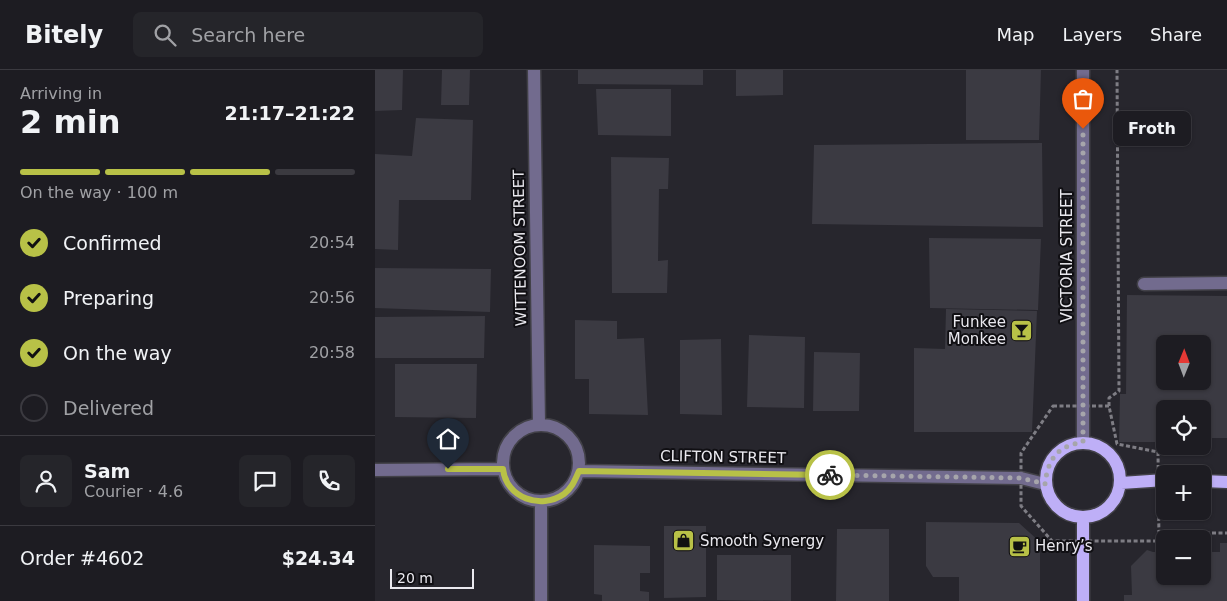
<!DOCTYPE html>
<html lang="en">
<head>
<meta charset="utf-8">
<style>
	:root { --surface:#1d1c22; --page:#25252a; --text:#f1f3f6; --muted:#a0a1a5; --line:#3b3a40; --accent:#b8c147 }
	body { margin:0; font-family:"DejaVu Sans",sans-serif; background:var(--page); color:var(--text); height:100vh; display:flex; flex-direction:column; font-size:19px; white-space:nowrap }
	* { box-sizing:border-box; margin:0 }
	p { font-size:16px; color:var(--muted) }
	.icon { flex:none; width:28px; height:28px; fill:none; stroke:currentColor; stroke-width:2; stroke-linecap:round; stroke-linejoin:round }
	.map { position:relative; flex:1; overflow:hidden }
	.side { display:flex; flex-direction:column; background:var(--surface); width:375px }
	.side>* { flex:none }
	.needle { width:32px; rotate:1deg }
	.buttons { position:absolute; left:781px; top:265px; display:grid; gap:10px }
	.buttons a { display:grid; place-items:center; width:55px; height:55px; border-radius:8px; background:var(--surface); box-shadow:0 1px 4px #0004,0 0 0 1px var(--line); font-size:25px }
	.scale { position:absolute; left:15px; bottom:12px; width:84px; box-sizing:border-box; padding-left:5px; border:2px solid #eae9ef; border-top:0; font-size:14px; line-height:18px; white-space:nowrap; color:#eae9ef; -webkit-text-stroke:4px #100f13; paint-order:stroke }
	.pin { position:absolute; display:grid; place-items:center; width:42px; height:42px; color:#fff; margin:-51px -21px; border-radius:50% 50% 50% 0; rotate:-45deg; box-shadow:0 0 5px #0007 }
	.pin .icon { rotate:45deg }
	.courier { position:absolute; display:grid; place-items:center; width:50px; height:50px; margin:-25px; border:4px solid #b8c147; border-radius:50%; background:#fff; color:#222; box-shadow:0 1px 6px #0007 }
	.bubble { position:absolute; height:35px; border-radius:8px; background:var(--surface); box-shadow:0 1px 4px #0004,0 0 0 1px var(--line); font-size:16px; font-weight:700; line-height:35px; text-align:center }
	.head em { font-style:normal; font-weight:700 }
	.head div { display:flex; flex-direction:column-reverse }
	.head { display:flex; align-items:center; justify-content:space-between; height:85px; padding:0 20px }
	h1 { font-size:32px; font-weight:700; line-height:38px }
	.bar { display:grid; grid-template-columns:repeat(4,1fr); gap:8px 5px; align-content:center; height:60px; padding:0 20px }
	.bar i { height:6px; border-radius:4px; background:var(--line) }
	.bar .on { background:var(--accent) }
	.bar p { grid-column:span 4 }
	.line { display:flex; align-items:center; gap:12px; padding:0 20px; border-top:1px solid var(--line) }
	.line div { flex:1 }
	.round { display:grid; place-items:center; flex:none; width:52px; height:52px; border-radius:8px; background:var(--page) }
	ol { padding:0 20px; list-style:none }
	li { display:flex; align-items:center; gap:15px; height:55px }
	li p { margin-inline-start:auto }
	li .icon { padding:5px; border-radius:50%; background:var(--accent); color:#111; stroke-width:4 }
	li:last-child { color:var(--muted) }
	li i { width:28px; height:28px; border:2px solid var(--line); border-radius:50% }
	header { display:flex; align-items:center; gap:30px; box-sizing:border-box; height:70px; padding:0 25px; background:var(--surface); border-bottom:1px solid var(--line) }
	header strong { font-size:24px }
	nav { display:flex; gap:28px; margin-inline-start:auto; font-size:18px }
	.search { width:350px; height:45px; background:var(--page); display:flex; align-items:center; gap:12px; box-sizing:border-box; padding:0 18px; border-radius:8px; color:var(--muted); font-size:19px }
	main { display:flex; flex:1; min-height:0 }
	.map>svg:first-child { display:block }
	.building { fill:#3b3a42; fill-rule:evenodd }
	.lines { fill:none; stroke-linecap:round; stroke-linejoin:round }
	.minor-casing { stroke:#424148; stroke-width:15 }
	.major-casing { stroke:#424148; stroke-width:15 }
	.path { stroke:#7e7d84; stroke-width:3; stroke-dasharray:4 2.5; stroke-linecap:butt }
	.minor { stroke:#726b8e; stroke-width:12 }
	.major { stroke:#beaff7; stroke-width:12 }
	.done { stroke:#a6a5ab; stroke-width:5; stroke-dasharray:0 9 }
	.route { stroke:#b8c147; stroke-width:6 }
	.labels { text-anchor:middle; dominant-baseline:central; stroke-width:4; stroke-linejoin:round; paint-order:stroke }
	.street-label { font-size:15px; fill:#eae9ef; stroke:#100f13 }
	.poi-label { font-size:15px; fill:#eae9ef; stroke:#100f13; text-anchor:start }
</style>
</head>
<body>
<header>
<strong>Bitely</strong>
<div class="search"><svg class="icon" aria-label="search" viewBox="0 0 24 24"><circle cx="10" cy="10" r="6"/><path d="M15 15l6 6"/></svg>Search here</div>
<nav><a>Map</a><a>Layers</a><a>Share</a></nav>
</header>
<main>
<section class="side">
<div class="head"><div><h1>2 min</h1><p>Arriving in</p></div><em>21:17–21:22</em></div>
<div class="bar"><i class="on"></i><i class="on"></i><i class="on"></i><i></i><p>On the way · 100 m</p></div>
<ol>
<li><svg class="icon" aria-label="check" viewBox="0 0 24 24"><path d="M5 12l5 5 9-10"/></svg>Confirmed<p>20:54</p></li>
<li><svg class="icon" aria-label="check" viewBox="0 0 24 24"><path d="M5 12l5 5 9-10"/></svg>Preparing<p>20:56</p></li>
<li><svg class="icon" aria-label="check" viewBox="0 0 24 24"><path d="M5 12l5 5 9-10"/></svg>On the way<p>20:58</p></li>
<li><i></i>Delivered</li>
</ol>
<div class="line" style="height:90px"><a class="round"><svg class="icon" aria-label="person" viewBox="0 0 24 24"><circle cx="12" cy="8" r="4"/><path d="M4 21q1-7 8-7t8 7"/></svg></a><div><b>Sam</b><p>Courier · 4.6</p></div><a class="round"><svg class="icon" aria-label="chat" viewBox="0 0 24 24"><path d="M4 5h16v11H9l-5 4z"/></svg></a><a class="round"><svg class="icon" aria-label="phone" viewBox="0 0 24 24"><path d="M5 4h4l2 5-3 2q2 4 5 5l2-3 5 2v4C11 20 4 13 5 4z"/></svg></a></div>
<div class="line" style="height:65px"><div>Order #4602</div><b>$24.34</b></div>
</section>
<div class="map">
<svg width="852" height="531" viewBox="0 0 852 531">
	<rect width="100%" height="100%" fill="#27262d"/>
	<path class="building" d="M0,0h28l-1,40 -27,1z
		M67,0h28l-1,35h-28z
		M203,0h125v15l-125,-1z
		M361,0h47v25l-47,1z
		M591,0h75l-2,70h-73z
		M221,19h75v47l-73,-1z
		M41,48l57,2 -2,80h-72l-1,50 -23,-1v-95l37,2z
		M667,73l1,84 -231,-3 2,-79z
		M236,87l58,1 -1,31h-9l-1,72 10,-1 -1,33h-55z
		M554,168l112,1 -3,71 -108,-2z
		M0,198l116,1 -1,43 -115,-4z
		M752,225l100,1v142h-24v-29h-38v33h-46l1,-48h6zM790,274h38v37h-38z
		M571,239l91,2 -5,121h-118v-84l31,1z
		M110,246l-1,42h-109v-41z
		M200,250l42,1v18l27,-1 4,77 -59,-1v-35h-14z
		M374,265l56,2 -1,71 -57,-1z
		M346,269l1,76 -42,-1v-74z
		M439,282l46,1 -1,58h-46z
		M20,294h82l-1,54 -81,-1z
		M551,452l93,1 21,19v59h-81v-24h-26l-7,-11z
		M289,456h42v71l-42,1z
		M462,459h52v72h-53z
		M828,473l2,1v8h15v-9h7v58h-103v-6h8l-1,-29 16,-16 6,2h12v24h38z
		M219,475l56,1v27h-10v18l9,1v9h-47v-6l-8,-1z
		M342,485h74v46l-74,-1z"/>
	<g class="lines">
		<defs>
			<path id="minor" d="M159,0l5,355
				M769,214l83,-1
				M128 393a38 38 0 1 1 76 0a38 38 0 1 1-76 0Z
				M708,372v-372
				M0,400l128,-1
				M204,401l442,7 24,6
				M166,432v99"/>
			<path id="major" d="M671 410a37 37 0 1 1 74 0a37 37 0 1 1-74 0Z
				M828,411l24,1
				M746,413l44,-3
				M708,531v-84"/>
		</defs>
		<use href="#minor" class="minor-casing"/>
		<use href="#major" class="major-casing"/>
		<path class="path" d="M678,336h56l8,38 41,8 1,89h-107l-31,-35v-53z
			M734,336v-8l10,-7 -2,-321
			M785,463h67"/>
		<use href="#minor" class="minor"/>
		<use href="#major" class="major"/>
	</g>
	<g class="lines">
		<path class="done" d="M455,405l191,3 24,6c3,-26 13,-38 38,-42v-313"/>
		<path class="route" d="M73,399h55c3,29 38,41 61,25 8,-6 11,-14 15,-23l251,4"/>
	</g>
	<defs>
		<symbol id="bar-square" viewBox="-11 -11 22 22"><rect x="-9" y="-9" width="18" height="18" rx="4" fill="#b8c147" stroke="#100f13"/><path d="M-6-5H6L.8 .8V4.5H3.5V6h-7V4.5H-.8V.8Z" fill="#111"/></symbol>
		<symbol id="shop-square" viewBox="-11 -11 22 22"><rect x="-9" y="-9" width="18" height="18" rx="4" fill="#b8c147" stroke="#100f13"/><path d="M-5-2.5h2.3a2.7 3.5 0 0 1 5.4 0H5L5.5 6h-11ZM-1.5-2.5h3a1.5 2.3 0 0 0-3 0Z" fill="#111"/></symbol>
		<symbol id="cafe-square" viewBox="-11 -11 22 22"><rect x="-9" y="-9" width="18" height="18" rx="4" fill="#b8c147" stroke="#100f13"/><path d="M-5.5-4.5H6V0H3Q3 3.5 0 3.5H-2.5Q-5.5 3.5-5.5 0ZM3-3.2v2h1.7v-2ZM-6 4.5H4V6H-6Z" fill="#111"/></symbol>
	</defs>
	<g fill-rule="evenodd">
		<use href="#bar-square" x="634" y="248" width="25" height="25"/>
		<use href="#shop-square" x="296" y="458" width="25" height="25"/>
		<use href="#cafe-square" x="632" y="464" width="25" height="25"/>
	</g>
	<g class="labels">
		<g class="street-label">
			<text transform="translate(145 178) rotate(-91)">WITTENOOM STREET</text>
			<text transform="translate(692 186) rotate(-90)">VICTORIA STREET</text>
			<text transform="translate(348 387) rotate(1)">CLIFTON STREET</text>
		</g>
		<g class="poi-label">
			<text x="631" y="252" text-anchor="end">Funkee<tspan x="631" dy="17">Monkee</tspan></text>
			<text x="325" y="471">Smooth Synergy</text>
			<text x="660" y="476">Henry’s</text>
		</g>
	</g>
</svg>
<div class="buttons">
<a><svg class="needle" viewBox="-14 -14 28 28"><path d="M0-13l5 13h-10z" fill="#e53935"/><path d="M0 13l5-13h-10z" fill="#a0a1a5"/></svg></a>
<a><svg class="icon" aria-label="locate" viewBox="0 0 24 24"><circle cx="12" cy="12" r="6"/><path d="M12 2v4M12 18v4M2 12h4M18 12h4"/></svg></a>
<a>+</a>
<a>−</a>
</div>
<div class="scale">20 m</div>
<div class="pin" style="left:708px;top:59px;background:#ea580c"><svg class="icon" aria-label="bag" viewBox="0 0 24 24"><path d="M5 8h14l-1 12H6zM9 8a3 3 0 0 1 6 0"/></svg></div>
<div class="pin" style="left:73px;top:399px;background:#1f2937"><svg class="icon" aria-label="home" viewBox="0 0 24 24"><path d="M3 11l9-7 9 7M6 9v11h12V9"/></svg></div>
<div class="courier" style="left:455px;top:405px"><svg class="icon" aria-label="bike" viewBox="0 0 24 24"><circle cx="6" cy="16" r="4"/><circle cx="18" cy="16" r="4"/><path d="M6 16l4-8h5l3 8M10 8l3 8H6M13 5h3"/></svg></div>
<div class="bubble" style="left:738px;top:41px;width:78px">Froth</div>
</div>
</main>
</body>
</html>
